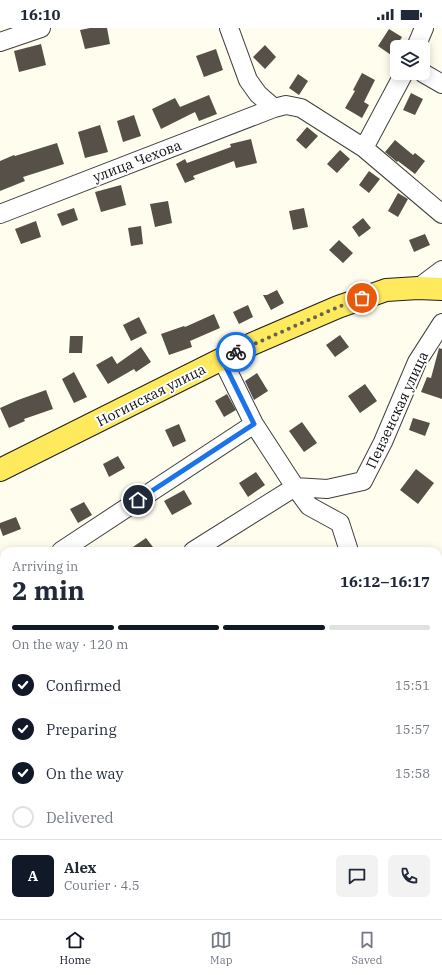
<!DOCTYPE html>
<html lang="en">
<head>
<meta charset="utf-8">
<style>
	:root { --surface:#fff; --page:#f2f2f3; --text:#1f2937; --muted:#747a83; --line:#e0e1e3; --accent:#111827 }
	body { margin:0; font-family:"IBM Plex Serif",serif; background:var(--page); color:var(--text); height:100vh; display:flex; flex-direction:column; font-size:15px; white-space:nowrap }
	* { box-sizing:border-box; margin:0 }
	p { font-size:13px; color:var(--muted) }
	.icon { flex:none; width:22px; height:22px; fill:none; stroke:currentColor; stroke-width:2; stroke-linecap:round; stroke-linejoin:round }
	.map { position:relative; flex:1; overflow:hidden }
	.sheet { position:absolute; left:0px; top:519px; width:442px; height:372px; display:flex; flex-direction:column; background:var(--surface); border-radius:12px 12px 0 0; box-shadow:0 2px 10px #0003 }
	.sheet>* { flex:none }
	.fabs { position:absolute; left:390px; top:12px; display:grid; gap:8px }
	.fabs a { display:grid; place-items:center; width:40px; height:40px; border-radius:6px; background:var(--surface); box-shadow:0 2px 10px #0003; font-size:20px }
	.pin { position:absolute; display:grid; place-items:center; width:34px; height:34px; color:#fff; margin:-17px; border:2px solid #fff; border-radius:50%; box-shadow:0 1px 4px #0007 }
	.courier { position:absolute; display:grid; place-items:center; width:40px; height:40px; margin:-20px; border:3px solid #1a73e8; border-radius:50%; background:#fff; color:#222; box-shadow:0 1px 5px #0007 }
	.overview em { font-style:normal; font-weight:700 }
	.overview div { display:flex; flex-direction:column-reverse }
	.overview { display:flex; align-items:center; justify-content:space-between; height:68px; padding:0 12px }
	h1 { font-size:26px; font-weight:700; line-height:30px }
	.bar { display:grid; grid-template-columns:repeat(4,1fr); gap:6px 4px; align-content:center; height:48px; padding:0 12px }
	.bar i { height:5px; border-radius:3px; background:var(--line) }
	.bar .current { background:var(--accent) }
	.bar p { grid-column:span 4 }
	.line { display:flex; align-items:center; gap:10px; padding:0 12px; border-top:1px solid var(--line) }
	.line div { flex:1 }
	.round { display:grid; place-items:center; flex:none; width:42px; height:42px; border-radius:6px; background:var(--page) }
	ol { padding:0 12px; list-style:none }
	li { display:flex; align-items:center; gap:12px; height:44px }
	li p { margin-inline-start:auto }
	li .icon { padding:4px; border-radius:50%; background:var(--accent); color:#fff; stroke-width:4 }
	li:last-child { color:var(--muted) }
	li i { width:22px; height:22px; border:2px solid var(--line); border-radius:50% }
	.status { display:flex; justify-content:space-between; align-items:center; height:28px; padding:0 20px; background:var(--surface); direction:ltr }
	.status svg { height:11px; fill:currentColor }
	.tabs { display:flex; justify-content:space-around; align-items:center; height:56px; border-top:1px solid var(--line); background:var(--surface); font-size:11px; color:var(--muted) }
	.tabs a { display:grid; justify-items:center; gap:2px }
	.tabs .current { color:var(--accent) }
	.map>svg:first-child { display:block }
	.green { fill:#cbeeb2 }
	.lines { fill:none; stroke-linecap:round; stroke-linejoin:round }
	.river { stroke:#acd6fd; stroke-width:22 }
	.building { fill:#575048 }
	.minor-casing { stroke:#404040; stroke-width:20 }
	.major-casing { stroke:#1e1e1e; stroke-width:24 }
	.minor { stroke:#fff; stroke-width:18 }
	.major { stroke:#ffe95d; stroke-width:22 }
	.done { stroke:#62615b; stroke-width:4; stroke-dasharray:0 7.2 }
	.route { stroke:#1a73e8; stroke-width:5 }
	.labels { text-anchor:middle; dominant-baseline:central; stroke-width:4; stroke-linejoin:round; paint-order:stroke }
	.street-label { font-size:14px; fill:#0d0d0d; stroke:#fff }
</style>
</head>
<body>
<div class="status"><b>16:10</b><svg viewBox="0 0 49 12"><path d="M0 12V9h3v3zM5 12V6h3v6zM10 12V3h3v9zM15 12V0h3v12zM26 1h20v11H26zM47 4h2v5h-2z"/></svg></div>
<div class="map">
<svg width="442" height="891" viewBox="0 0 442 891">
	<rect width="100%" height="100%" fill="#fffded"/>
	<path class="green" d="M116,887h263l-2,4h-260z"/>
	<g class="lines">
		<path class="river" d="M438,599h4
			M0,835l4,-2"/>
	</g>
	<path class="building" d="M90,0h17l3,16 -25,5 -5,-19z
		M389,1l13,8 -11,18 -13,-9z
		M41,16l5,21 -27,7 -5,-21z
		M265,17l11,12 -11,12 -12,-12z
		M216,21l7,21 -19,7 -8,-21z
		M362,45l13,7 -11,22 5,3 -7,13 -17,-10 10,-17 -2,-1z
		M298,46l10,7 -9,14 -10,-7z
		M411,65l12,6 -8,16 -12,-5z
		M209,67l8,19 -18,7 -4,-9 -34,17 -9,-20 23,-11 5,9z
		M134,87l7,21 -18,6 -6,-21z
		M100,97l8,27 -23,6 -7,-26z
		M307,99l11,9 -12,13 -10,-9z
		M251,111l6,24 -21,5 -2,-7 -41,15 2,3 -10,4 -9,-19 9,-5 2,4 44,-16 -1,-3z
		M395,112l18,15 2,-2 10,8 -10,13 -17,-13 -1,1 -12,-10z
		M57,115l7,21 -41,13 2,4 -25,10v-30l14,-6 1,1z
		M340,122l10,9 -13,14 -10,-9z
		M369,143l11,8 -11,14 -10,-8z
		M121,157l5,20 -25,7 -6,-20z
		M398,165l10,6 -10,18 -10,-6z
		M168,173l4,22 -17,4 -5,-23z
		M74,180l4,12 -16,6 -5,-12z
		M304,180l4,19 -15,3 -4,-19z
		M363,190l8,10 -12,9 -7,-10z
		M36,193l5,16 -20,7 -6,-15z
		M141,198l2,18 -12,2 -3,-18z
		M425,206l5,11 -16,7 -5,-12z
		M339,212l14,13 -10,10 -14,-13z
		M277,262l7,13 -13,7 -8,-15h4z
		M248,277l5,12 -14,7 -6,-12z
		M214,286l6,14 -30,13 2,6 -23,8 -8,-21 23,-8 1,1z
		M139,289l8,16 -16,8 -8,-16z
		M340,307l9,12 -14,10 -9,-12z
		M70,308h13l-1,17h-13z
		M141,319l10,15 -15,10 -2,-3 -26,15 -12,-19 16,-9 5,8z
		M439,320l3,1v50l-21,-7 6,-15 4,1z
		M74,344l13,25 -13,6 -12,-24z
		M257,345l11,18 -14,9 -9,-19z
		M365,356l12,17 -17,12 -12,-17z
		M46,362l7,19 -29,10 1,2 -16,7 -9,-20 18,-8z
		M227,366l9,16 -12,7 -9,-16z
		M413,390l17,5 -5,13 -16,-6z
		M302,394l15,21 -13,9 -15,-21z
		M179,396l7,17 -13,6 -8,-17z
		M118,428l7,12 -16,9 -6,-13z
		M416,441l18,14 -16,21 -18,-14z
		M256,444l9,13 -17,12 -9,-14z
		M184,462l8,14 -20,11 -8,-14z
		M84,474l8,13 -14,8 -8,-14z
		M16,489l5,12 -18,7 -3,-8v-5z
		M146,510l10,13h-29z"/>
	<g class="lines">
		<defs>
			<path id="minor" d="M229,0l19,52 10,14 16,14 12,-3 15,3 63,40 78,66
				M0,14l41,-14
				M416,19l8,-19
				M423,45l19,11
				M364,120l40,-75
				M0,186l274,-106
				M418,260l24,-18
				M222,331l32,65 41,63 14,19 31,17 9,28
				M61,523l193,-127
				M193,523l102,-64 32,2 36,-8 20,-39 34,-80 25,-39
				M0,559l4,-2
				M438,631h4
				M0,643l4,-2
				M0,724l4,-2
				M438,802l4,-1
				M384,887v4
				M0,889l4,-4"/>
			<path id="major" d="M0,442l252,-126 86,-37 48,-17 32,-2 24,1"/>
		</defs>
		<use href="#minor" class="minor-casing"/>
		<use href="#major" class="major-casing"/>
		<use href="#minor" class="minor"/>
		<use href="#major" class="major"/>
	</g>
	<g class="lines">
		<path class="done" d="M236,324l102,-45 24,-9"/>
		<path class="route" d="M138,472l116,-76 -32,-65 14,-7"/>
	</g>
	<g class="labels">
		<g class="street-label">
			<text transform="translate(137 133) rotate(-21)">улица Чехова</text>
			<text transform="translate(151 367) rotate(-27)">Ногинская улица</text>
			<text transform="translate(397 382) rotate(-65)">Пензенская улица</text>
		</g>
	</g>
</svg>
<div class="fabs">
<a><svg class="icon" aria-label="layers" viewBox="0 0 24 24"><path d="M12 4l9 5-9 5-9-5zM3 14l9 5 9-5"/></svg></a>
</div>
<div class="pin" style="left:362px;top:270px;background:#ea580c"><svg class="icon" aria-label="bag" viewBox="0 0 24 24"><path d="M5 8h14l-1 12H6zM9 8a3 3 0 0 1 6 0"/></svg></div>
<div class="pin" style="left:138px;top:472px;background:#1f2937"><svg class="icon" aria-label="home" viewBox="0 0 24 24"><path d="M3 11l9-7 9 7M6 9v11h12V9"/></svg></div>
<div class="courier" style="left:236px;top:324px"><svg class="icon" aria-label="bike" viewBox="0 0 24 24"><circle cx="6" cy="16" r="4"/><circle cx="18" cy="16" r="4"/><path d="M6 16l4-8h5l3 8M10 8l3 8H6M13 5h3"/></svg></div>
<section class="sheet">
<div class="overview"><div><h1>2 min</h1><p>Arriving in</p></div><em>16:12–16:17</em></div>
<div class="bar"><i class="current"></i><i class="current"></i><i class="current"></i><i></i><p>On the way · 120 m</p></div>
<ol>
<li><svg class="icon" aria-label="check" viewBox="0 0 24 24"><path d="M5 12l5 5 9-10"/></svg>Confirmed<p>15:51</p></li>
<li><svg class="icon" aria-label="check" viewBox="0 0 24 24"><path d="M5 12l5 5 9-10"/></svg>Preparing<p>15:57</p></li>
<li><svg class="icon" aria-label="check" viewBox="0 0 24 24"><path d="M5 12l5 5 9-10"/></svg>On the way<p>15:58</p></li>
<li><i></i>Delivered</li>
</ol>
<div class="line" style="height:72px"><b class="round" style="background:var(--accent);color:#fff">A</b><div><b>Alex</b><p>Courier · 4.5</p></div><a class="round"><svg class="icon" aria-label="chat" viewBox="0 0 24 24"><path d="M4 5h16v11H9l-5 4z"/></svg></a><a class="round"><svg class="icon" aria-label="phone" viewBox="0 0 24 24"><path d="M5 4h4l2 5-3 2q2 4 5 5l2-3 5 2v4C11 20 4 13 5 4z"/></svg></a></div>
</section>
</div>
<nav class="tabs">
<a class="current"><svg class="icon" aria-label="home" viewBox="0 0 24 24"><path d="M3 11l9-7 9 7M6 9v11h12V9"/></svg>Home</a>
<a><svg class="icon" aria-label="map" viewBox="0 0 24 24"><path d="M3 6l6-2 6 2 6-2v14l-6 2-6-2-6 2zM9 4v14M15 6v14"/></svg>Map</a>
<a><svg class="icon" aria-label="saved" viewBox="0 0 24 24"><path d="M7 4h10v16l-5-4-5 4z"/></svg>Saved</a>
</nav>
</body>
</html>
